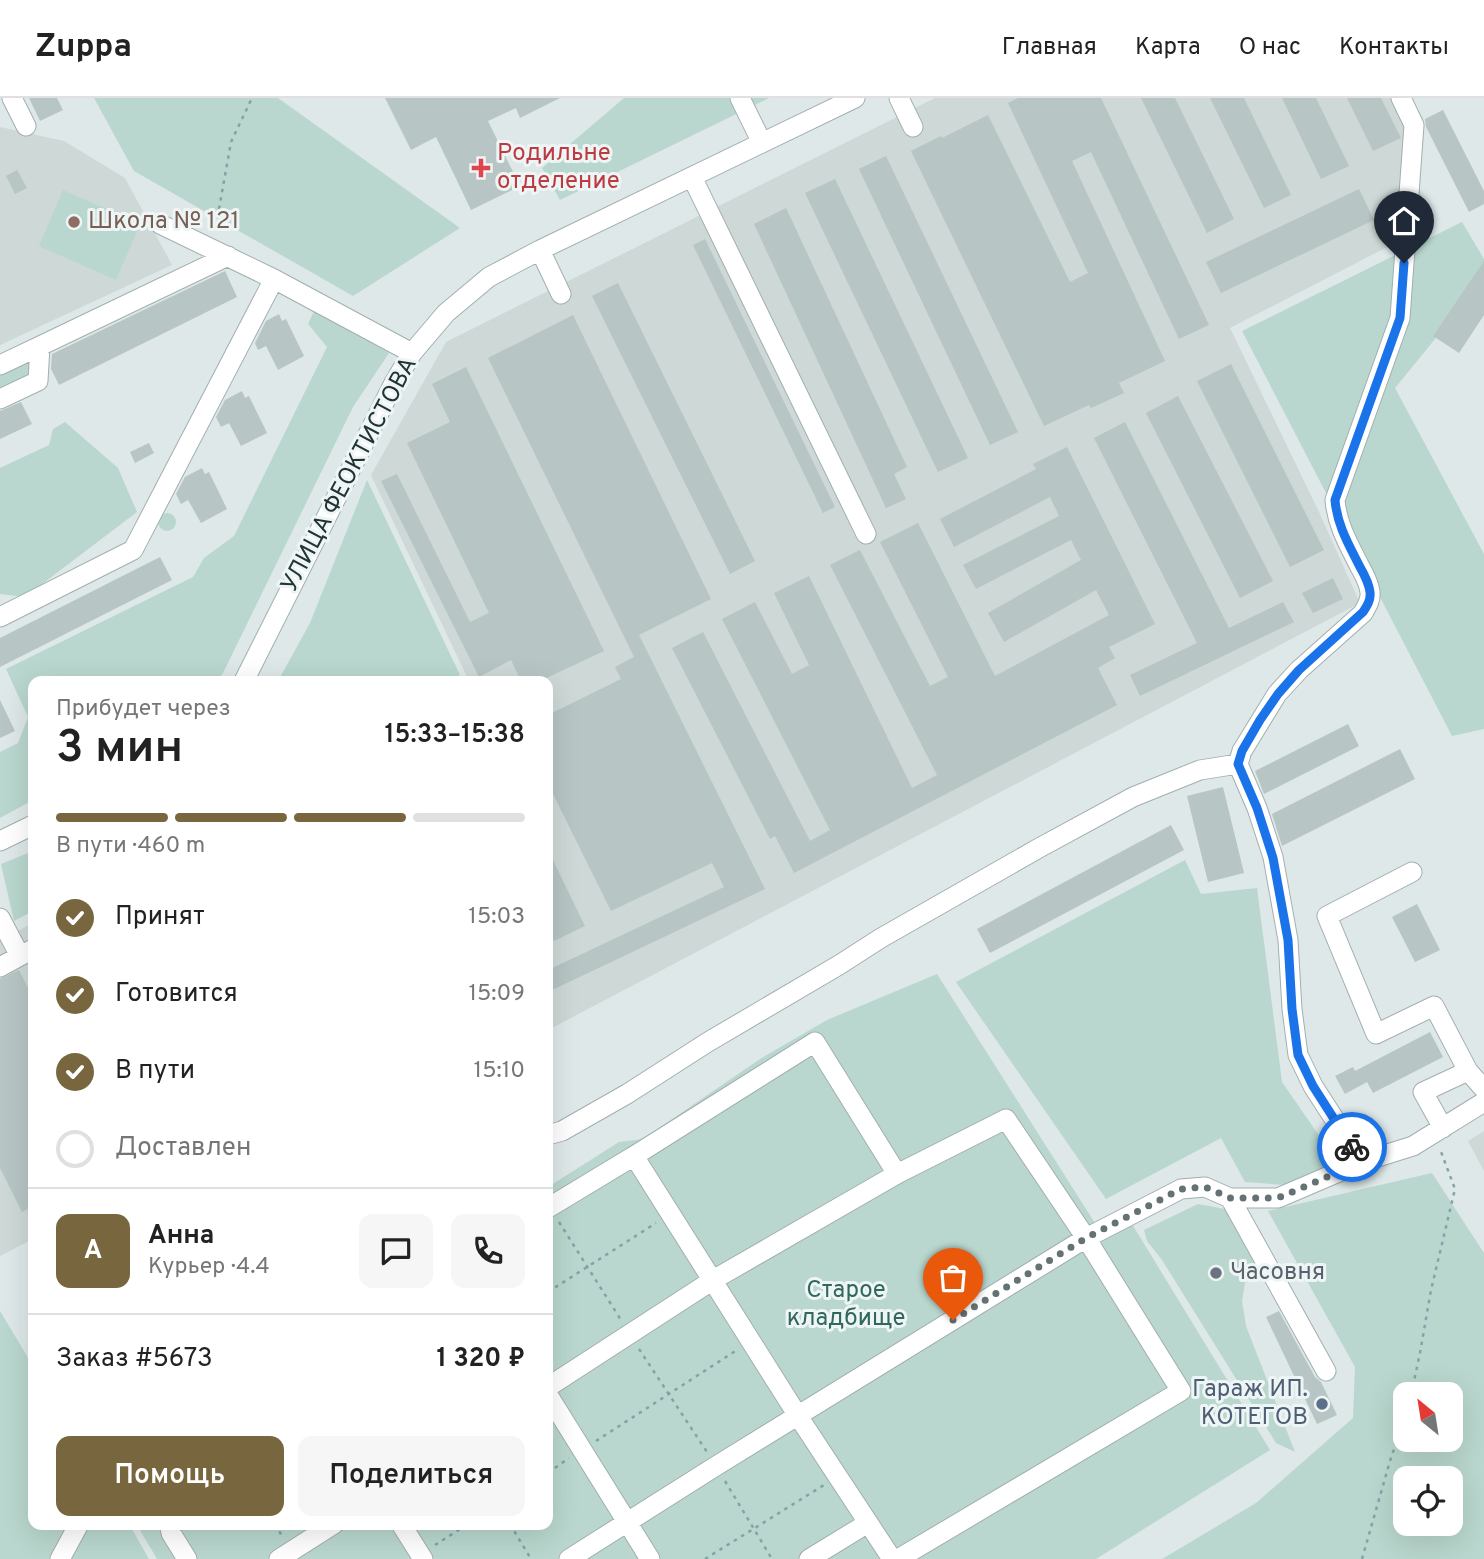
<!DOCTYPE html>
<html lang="ru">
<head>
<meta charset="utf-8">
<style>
	:root { --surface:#fff; --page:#f6f6f6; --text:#222; --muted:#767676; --line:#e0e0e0; --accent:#78663f }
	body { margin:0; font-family:Overpass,sans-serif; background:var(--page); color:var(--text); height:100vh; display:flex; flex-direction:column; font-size:26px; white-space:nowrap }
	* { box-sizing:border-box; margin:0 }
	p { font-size:23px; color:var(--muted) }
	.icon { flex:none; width:38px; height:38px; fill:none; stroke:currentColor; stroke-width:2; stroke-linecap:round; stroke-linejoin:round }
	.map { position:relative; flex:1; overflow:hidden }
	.sheet { position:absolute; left:28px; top:578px; width:525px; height:854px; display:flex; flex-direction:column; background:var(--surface); border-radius:14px; box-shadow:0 7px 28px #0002 }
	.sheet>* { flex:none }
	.needle { width:46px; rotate:330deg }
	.tools { position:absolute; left:1393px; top:1284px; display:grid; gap:14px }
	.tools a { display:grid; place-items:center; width:70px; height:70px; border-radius:14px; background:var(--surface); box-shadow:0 7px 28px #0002; font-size:35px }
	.pin { position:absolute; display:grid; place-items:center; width:60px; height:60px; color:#fff; margin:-72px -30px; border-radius:50% 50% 50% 0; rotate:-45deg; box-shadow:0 0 7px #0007 }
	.pin .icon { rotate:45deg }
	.courier { position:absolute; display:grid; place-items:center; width:70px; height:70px; margin:-35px; border:5px solid #1a73e8; border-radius:50%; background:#fff; color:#222; box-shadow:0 2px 9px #0007 }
	.headline em { font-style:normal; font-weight:600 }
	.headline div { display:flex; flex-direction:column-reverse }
	.headline { display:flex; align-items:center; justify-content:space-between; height:119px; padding:0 28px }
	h1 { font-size:46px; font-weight:600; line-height:52px }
	.bar { display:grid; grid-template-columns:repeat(4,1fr); gap:10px 7px; align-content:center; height:84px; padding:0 28px }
	.bar i { height:9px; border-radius:5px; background:var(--line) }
	.bar .on { background:var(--accent) }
	.bar p { grid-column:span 4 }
	.line { display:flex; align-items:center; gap:18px; padding:0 28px; border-top:2px solid var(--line) }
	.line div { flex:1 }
	.round { display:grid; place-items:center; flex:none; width:74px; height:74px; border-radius:14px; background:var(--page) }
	ol { padding:0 28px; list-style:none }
	li { display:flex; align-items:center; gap:21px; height:77px }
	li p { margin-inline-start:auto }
	li .icon { padding:7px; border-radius:50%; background:var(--accent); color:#fff; stroke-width:4 }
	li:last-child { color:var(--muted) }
	li i { width:38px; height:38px; border:4px solid var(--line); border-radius:50% }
	.action { display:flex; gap:14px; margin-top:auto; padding:14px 28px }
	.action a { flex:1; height:80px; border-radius:14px; background:var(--accent); color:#fff; font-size:28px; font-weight:600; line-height:80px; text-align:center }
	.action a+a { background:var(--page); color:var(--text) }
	header { display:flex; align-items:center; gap:42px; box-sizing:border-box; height:98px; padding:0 35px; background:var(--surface); border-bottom:2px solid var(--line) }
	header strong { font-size:33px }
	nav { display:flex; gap:38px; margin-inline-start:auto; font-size:24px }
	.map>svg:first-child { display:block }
	.built { fill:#cdd8d7 }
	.green { fill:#b9d7ce; fill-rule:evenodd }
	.building { fill:#b7c5c5 }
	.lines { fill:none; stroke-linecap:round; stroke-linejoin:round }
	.minor-casing { stroke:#a2aeaf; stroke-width:21 }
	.path { stroke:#82a4a8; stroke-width:2.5; stroke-dasharray:3.5 5; stroke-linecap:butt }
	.minor { stroke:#fff; stroke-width:19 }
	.done { stroke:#647274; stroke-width:7; stroke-dasharray:0 12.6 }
	.route { stroke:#1a73e8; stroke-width:9 }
	.health-dot { fill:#e0444e; stroke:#eef5f5; stroke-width:2.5 }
	.education-dot { fill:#8d6e63; stroke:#eef5f5; stroke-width:2.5 }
	.worship-dot { fill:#6b7280; stroke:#eef5f5; stroke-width:2.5 }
	.service-dot { fill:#5c6f8a; stroke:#eef5f5; stroke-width:2.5 }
	.labels { text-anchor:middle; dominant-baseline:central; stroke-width:6; stroke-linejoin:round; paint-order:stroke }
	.health-label { font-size:24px; fill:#be3a42; stroke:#eef5f5; text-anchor:start }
	.education-label { font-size:24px; fill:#785e54; stroke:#eef5f5; text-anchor:start }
	.street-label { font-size:24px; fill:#223336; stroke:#eef5f5 }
	.worship-label { font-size:24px; fill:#5b616d; stroke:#eef5f5; text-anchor:start }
	.park-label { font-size:24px; fill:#31685d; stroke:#eef5f5 }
	.service-label { font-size:24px; fill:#4e5e75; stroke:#eef5f5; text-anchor:end }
</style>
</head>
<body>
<header>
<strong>Zuppa</strong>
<nav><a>Главная</a><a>Карта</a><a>О нас</a><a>Контакты</a></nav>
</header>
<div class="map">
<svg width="1484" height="1461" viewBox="0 0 1484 1461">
	<rect width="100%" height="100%" fill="#dee8e8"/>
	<path class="built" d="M935,0h463l21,43 -22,101 -167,86 89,184 41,91 -812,427v-349h-79l-98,-206 75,-133z
		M0,29l64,14 61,37 47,87 -172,80z
		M33,825v316l-33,17v-316z
		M1484,1033v40l-16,-30z"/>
	<path class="green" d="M94,0h184l182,130 -107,68 -219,-125z
		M624,0h145l-209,102 -18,-32z
		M63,92l77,34 -24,56 -77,-34z
		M1462,124l22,37v20l-89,109 89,166v175l-32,7 -210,-405z
		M315,211l74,44 -36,54 -130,266 -6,8h-184v119l-33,18v-66l18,-9 10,-26 -22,-48 187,-92 11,-19 30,-22 93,-189 -19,-23z
		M31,259v19l-31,15v-19z
		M65,324l53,46 19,44 -112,85 -25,-3v-126l49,-23 4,-16z
		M367,382l93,195 -10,6h-172l32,-58z
		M158 424a9 9 0 1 1 18 0a9 9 0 1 1-18 0Z
		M33,753v60l-19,10 -13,-57z
		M1185,762l16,34 56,-6 25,194 63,91 -61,12 -39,-3 -24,-44 -115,61 -150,-217z
		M937,876l168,265 27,-15 138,226 -174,109h-939l-19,-32 2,-3h408v-337l71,-45 24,-3 117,-80 67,-39z
		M1432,1075l52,80v306h-322l94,-56 97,-85 2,-51 -87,-156zM1405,1297h46v45h-46zM1405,1381h46v45h-46z
		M1198,1106l27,5 31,53 -9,9 -5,30 4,25 49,126 -19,-9 -114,-183 -15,-19 -3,-11z
		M0,1213l33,55v158h96l20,35h-149z"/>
	<path class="building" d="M29,0h28l6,12 -23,11z
		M385,0h175l-40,20 -4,-10 -28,13 32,65 -49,24 -35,-73 -25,13z
		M1018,0h83l108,227 -30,14 -88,-187 -19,9 93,200 -46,22 5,10 -33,15 -2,-3 -45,21 -133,-275 30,-15 1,2 46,-23 82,167 18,-9 -80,-170z
		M1141,0h34l59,121 -27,14z
		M1210,0h34l47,97 -27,13z
		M1282,0h34l33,68 -28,13z
		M1347,0h34l20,40 -28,13z
		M1443,12l41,81v13l-15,8 -43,-85 -1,-8z
		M886,58l132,276 -28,13 -131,-276z
		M17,72l10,18 -12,6 -9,-18z
		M835,81l133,279 -30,14 -133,-279z
		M1359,91l15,31 -153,73 -15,-31z
		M786,110l121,259 -13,7 12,25 -20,9 -132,-284z
		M705,141l130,268 -12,6 -130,-268z
		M1484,163v54l-25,38 -26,-17z
		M225,173l12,26 -178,88 -8,-16 1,-15z
		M618,185l137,278 -25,13 -138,-278z
		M279,216l3,7 4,-2 18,37 -26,14 -12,-24 -8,4 -3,-7 11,-22z
		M573,217l138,284 -72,36 126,254 -217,103v-22l176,-83 -12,-24 -101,48 -63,-127v-69l73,-36 -6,-12 19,-10 -146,-299z
		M1231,266l93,186 -34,17 -93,-186z
		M466,269l138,284 -64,30h-19l-10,-21 -32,17 -98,-196 16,-7 73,148 19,-9 -82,-170 43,-21 -18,-38z
		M242,293l3,7 4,-2 18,37 -26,13 -12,-23 -8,4 -5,-10 9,-17z
		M1178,298l95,185 -33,17 -94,-185z
		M21,304l11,22 -32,15v-28z
		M1125,324l104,206 54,-26 11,20 -154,74 -10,-21 67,-32 -103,-205z
		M149,345l5,10 -19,10 -5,-11z
		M1067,349l88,177 -46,23 6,11 -17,10 19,37 -323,168 -19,-37 -5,3 -98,-191 31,-16 107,209 20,-11 -108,-211 33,-17 37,72 17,-9 -35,-72 35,-17 103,212 25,-13 -107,-210 30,-15 70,136 18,-9 -68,-135 38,-19 77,153 114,-61 -13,-25 -92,52 -16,-29 93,-53 -10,-20 -95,49 -13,-24 96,-49 -9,-19 -96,50 -14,-28 96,-50 -3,-5z
		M202,370l3,6 4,-2 18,37 -26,14 -13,-23 -7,4 -5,-10 9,-17z
		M160,459l12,23 -172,87v-29z
		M1333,480l10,21 -30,14 -11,-20z
		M0,602l15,31 -15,7z
		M1348,626l11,22 -95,48 -9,-23z
		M1400,651l15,30 -133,67 -10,-32z
		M1223,689l21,86 -36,9 -21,-86z
		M1171,727l13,25 -194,103 -13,-24z
		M548,752l37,76 -31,15 -6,-12z
		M1417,806l23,46 -25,12 -23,-45z
		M19,872l14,28v208l-11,6 -22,-44v-189z
		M1430,934l13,25 -70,36 -6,-11 -22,12 -10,-18 18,-9 2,4z
		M1279,1213l36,66 6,5 16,33 -20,9 -51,-107z"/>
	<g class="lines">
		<defs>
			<path id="minor" d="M12,0l14,28
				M740,0l22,45
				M899,0l14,29
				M692,79l174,357
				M160,126l114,55 138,74
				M540,152l21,44
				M0,267l40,-19
				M0,301l38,-18 2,-35 188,-90
				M0,519l133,-67 141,-271
				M244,583l150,-298 18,-30 34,-40 43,-36 51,-27 315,-152
				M0,743l33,-16
				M1412,774l-85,44 49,118 58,-28 34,65
				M0,820l20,38
				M0,869l33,-18
				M1443,1030l-20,-36 45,-21 16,18
				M548,1037l14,-4 65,-37 81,-52 131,-77 42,-27 158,-90 94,-51 67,-27 38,-6
				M634,1058l181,-114 82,132
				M1362,1064l-49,-76 -15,-31 -6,-46 -4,-69 -15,-83 -16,-49 -19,-44 4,-13 35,-57 22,-24 64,-57c4,-7 8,-13 7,-21 -1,-8 -6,-18 -10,-25 -11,-22 -23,-42 -25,-67l65,-182 14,-193 -13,-27
				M1230,1100l96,173
				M548,1110l86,-52 164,260 94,143
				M548,1289l165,-107 184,-106 109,-55 80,119 95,153 -283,168
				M548,1297l102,164
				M173,1426l-3,4 1,5 16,26
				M401,1426l22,35
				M60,1461l19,-35
				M279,1461l55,-35
				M569,1461l147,-93 370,-228 95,-49 24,-2 25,11h48l84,-36 51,-16 71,-44
				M809,1461l59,-36"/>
		</defs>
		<use href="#minor" class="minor-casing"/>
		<path class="path" d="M219,111l12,-67 21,-44
			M559,1124l62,98
			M548,1194l108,-69
			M639,1251l68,103
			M1411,1297l9,-42 11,-63 24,-101 -15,-40
			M596,1343l141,-91
			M548,1375l21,-15
			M725,1383l47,78
			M275,1426l7,12
			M510,1426l21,35
			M435,1447l33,-21
			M705,1461l119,-74
			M1362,1461l28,-98 15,-45"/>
		<use href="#minor" class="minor"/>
	</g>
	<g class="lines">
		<path class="done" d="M953,1222l133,-82 95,-49 24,-2 25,11h48l84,-36 -10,-15"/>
		<path class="route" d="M1352,1049l-39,-61 -15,-31 -6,-46 -4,-69 -15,-82 -16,-50 -19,-44 4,-13 18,-31 18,-26 21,-24 64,-58c4,-6 8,-12 7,-20 -1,-8 -6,-18 -10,-25 -11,-22 -23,-42 -25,-67l65,-182 4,-55"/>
	</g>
	<path class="health-dot" d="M477.5 59.5h7v7h7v7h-7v7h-7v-7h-7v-7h7z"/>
	<circle class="education-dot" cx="74" cy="124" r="7"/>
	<circle class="worship-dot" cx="1216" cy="1175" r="7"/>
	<circle class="service-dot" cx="1322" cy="1306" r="7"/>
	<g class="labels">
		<g class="health-label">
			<text x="497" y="56">Родильне<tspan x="497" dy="28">отделение</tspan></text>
		</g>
		<g class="education-label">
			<text x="88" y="124">Школа № 121</text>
		</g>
		<g class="street-label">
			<text transform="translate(350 377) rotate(-62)">УЛИЦА ФЕОКТИСТОВА</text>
		</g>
		<g class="worship-label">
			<text x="1230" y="1175">Часовня</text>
		</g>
		<g class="park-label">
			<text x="846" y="1193">Старое<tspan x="846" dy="28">кладбище</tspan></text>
		</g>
		<g class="service-label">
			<text x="1308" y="1292">Гараж ИП.<tspan x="1308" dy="28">КОТЕГОВ</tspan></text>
		</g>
	</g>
</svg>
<div class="tools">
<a><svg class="needle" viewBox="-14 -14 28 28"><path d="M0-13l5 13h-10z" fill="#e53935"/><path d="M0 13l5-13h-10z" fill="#767676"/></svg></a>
<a><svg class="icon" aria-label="locate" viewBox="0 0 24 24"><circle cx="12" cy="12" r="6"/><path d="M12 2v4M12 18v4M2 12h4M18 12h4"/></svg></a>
</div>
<div class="pin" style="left:953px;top:1222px;background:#ea580c"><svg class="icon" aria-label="bag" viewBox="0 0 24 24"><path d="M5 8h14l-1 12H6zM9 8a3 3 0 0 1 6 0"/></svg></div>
<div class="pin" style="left:1404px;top:165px;background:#1f2937"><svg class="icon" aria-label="home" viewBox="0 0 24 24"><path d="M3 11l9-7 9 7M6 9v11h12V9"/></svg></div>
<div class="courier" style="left:1352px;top:1049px"><svg class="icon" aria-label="bike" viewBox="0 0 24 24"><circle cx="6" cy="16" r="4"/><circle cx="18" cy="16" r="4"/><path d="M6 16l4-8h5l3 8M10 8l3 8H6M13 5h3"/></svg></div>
<section class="sheet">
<div class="headline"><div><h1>3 мин</h1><p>Прибудет через</p></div><em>15:33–15:38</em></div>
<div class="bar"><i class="on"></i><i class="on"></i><i class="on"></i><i></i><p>В пути · 460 m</p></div>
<ol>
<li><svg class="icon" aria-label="check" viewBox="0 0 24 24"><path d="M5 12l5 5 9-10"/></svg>Принят<p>15:03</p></li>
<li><svg class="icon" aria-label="check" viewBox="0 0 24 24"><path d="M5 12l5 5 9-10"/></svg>Готовится<p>15:09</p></li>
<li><svg class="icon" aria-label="check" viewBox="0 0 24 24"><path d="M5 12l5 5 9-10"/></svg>В пути<p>15:10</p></li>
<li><i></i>Доставлен</li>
</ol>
<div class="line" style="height:126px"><b class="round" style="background:var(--accent);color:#fff">А</b><div><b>Анна</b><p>Курьер · 4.4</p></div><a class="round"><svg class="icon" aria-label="chat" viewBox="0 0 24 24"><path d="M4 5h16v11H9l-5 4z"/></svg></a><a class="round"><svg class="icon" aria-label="phone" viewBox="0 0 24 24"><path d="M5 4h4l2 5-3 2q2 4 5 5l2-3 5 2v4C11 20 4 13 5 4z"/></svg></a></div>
<div class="line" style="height:91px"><div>Заказ #5673</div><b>1 320 ₽</b></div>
<div class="action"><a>Помощь</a><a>Поделиться</a></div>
</section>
</div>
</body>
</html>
